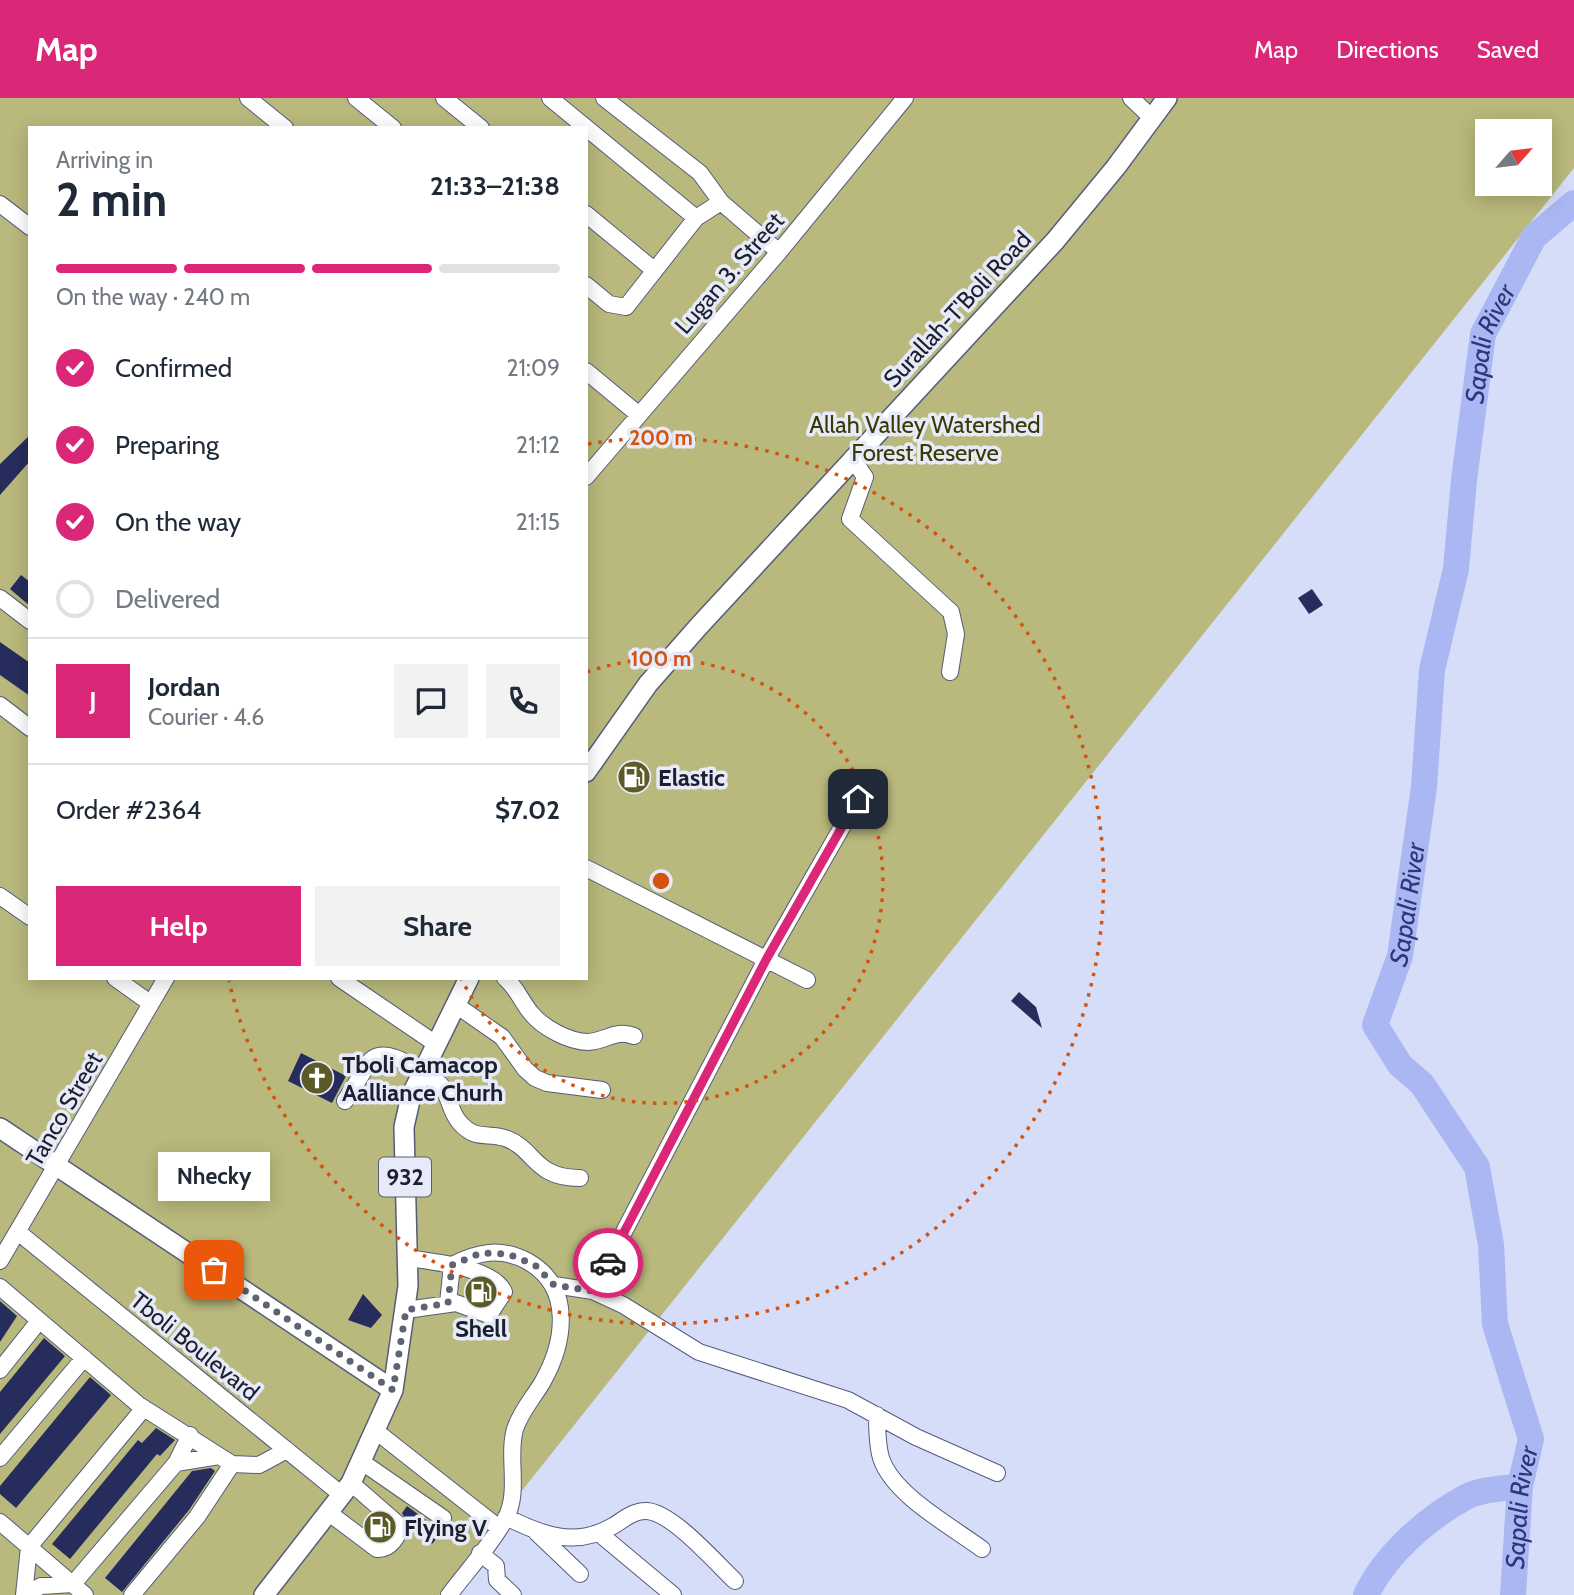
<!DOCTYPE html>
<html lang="en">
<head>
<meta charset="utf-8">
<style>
	:root { --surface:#fff; --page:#f2f2f3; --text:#1f2937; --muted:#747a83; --line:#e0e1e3; --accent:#db2777 }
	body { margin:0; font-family:Cabin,sans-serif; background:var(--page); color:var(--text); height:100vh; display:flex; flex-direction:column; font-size:26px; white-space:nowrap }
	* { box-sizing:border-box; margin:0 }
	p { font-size:23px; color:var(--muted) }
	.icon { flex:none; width:38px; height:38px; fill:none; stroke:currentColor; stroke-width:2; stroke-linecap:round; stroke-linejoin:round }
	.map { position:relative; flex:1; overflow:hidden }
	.details { position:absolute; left:28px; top:28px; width:560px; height:854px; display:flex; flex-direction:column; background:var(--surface); border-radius:0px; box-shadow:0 4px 18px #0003 }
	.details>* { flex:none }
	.needle { width:46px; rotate:62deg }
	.controls { position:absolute; left:1475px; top:21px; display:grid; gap:14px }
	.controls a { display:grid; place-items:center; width:77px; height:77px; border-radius:0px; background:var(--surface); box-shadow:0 4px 18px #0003; font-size:35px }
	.pin { position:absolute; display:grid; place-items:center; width:60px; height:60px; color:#fff; margin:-30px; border-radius:14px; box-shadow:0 4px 10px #0006 }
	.courier { position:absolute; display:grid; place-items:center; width:70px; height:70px; margin:-35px; border:5px solid #db2777; border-radius:50%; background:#fff; color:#222; box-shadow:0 2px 9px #0007 }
	.bubble { position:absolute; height:49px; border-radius:0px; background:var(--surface); box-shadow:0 4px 18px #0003; font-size:23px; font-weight:700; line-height:49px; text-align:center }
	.summary em { font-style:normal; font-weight:700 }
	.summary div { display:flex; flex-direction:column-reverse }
	.summary { display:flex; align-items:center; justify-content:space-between; height:119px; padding:0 28px }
	h1 { font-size:46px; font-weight:700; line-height:52px }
	.bar { display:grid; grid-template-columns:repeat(4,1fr); gap:10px 7px; align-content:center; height:84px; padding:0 28px }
	.bar i { height:9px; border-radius:5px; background:var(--line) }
	.bar .active { background:var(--accent) }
	.bar p { grid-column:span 4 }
	.line { display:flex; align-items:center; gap:18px; padding:0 28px; border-top:2px solid var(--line) }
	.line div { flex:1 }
	.round { display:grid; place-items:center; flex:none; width:74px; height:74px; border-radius:0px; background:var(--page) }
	ol { padding:0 28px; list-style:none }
	li { display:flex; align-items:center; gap:21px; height:77px }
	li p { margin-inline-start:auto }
	li .icon { padding:7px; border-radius:50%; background:var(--accent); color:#fff; stroke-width:4 }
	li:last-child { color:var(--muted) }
	li i { width:38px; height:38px; border:4px solid var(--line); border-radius:50% }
	.primary-button { display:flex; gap:14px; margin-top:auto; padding:14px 28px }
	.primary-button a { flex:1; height:80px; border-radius:0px; background:var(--accent); color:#fff; font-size:28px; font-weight:700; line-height:80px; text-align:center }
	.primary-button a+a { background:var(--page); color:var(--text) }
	header { display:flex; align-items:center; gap:42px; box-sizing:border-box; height:98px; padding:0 35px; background:var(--accent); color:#fff }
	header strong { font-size:33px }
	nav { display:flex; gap:38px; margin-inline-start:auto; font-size:24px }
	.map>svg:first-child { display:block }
	.green { fill:#b9b97d; fill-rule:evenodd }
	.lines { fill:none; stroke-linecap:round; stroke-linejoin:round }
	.river { stroke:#aab7f2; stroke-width:26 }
	.building { fill:#262d5d }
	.minor-casing { stroke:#555c7a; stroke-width:18 }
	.major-casing { stroke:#555c7a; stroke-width:22 }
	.minor { stroke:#fff; stroke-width:16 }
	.major { stroke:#fff; stroke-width:19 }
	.done { stroke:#5d6274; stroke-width:7; stroke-dasharray:0 12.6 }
	.route { stroke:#db2777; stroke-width:9 }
	.ring { fill:none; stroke:#d4530f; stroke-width:3.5; stroke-dasharray:3.5 7 }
	.labels { text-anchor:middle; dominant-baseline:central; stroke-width:7; stroke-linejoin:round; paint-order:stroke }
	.shield { fill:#e7ebf9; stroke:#595c6a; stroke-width:2 }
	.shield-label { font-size:23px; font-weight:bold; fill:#1c1f2c }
	.street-label { font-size:24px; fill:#1c1f2c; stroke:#e7ebf9 }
	.park-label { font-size:24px; fill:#3a3904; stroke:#e7ebf9 }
	.poi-label { font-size:24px; font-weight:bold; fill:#1c1f2c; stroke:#e7ebf9; text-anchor:start }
	.water-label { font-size:26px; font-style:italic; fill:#2e367b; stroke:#e7ebf9 }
	.centre { fill:#d4530f; stroke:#e7ebf9; stroke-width:3.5 }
	.ring-label { font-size:21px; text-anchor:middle; font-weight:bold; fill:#d4530f; stroke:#e7ebf9; stroke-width:7; stroke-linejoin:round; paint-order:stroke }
</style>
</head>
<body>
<header>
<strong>Map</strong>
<nav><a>Map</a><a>Directions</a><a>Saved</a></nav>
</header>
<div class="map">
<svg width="1574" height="1497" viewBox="0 0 1574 1497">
	<rect width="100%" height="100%" fill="#d6ddf9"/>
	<path class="green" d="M0,0h1574v70l-1135,1427h-439zM30,30h556v850h-556zM1488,33h52v53h-52z"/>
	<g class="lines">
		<g class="river">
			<path d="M1366,1497c19,-40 61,-77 100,-98 14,-8 38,-8 54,-11"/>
			<path id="s1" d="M1513,1497l7,-109 11,-47 -36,-115 -4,-79 -14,-78 -55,-83 -22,-19 -25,-40 25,-69 24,-169 8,-117 24,-101 8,-89 19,-146 51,-97 40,-34"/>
		</g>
	</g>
	<path class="building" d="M30,337v26l-30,34v-31z
		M21,477l9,7v24l-20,-17z
		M1312,491l11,16 -14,9 -11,-16z
		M0,544l30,21v33l-30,-21z
		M1019,894l17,15 6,21 -31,-27z
		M301,955l45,23 -14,27 -44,-22z
		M471,1183l20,11 -6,10 -21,-8z
		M363,1196l19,21 -11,13 -23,-8z
		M0,1203l17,15 -17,26z
		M44,1240l21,18 -65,78v-42z
		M90,1279l21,18 -95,113 -16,-14v-8z
		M156,1330l19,12 -15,16 -3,-2 -87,105 -18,-15 86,-104 4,3z
		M211,1370l4,3 -26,39 -67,82 -17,-14 87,-107z
		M407,1408l35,26 -10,12 -23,-18 -7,-13z
		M376,1421l12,10 -8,9 -12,-9z"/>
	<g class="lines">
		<defs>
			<path id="minor" d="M248,0l37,30
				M356,0l37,30
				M444,0l37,30
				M550,0l146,120
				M604,0l96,75 21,29 58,50
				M1131,0l21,20
				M0,106l30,23
				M586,116l68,56
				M586,187l23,19 17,3 70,-89 25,-16
				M586,273l53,44
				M852,360l13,19 -15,42 101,93 5,22 -6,38
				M586,379l193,-225 126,-154
				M0,500l30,23
				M0,607l30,23
				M586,770l221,112
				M0,798l30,21
				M115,880l35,25
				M339,880l97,66
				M505,880c12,10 16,23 26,35 11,14 38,29 57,29 18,-1 28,-13 46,-6
				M456,907l46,32 23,32 10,9 12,5 55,7
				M345,1003l25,-40c17,-18 52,13 70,23 10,11 9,27 20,39 16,18 27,9 45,15 31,11 28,40 75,40
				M18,1134l324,263
				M0,1163l166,-283
				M554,1187l39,6 30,14 76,47 149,48 68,37 81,36
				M0,1189l139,118 93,59 27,1 28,-15
				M593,1193l174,-333 91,-159
				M448,1205l4,-38
				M406,1212l50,-7 33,12 15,-23c-11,-25 -71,-30 -96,-34
				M0,1272l39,-49
				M877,1317c0,14 0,29 4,43 12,37 70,68 101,91
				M377,1334l122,96
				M0,1360l84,-100
				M362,1364l81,56
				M176,1365l43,-7
				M329,1415l48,36c12,1 24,-13 21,-25l-47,-41
				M506,1419c36,18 69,31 107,9 10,-6 21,-16 34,-15 26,2 69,52 88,70
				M0,1424l85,73
				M536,1434l44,42
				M600,1436l73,61
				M480,1455l16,13 1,14 16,15
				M73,1486l103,-121 14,-28
				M24,1497l5,-48 115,-139
				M24,1497l17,-9 32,-2
				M132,1497l65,-78 35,-53
				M449,1497c19,-25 42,-50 57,-77 14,-28 1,-61 9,-89 6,-18 18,-31 27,-46 23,-40 32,-96 -15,-122 -26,-14 -50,-9 -75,4"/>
			<path id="major" d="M586,674l62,-88 51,-58 356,-385 61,-74 51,-69
				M0,1030l393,262
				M264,1497l87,-112 42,-93 15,-104 -4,-159 7,-31 58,-118"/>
		</defs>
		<use href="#minor" class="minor-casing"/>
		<use href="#major" class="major-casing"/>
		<use href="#minor" class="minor"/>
		<use href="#major" class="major"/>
	</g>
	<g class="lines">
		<path class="done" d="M214,1172l179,120 13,-80 42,-7 4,-38 29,-12 27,1 27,11 19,20 39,6 15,-28"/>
		<path class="route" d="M608,1165l159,-305 91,-159"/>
	</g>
	<g class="ring">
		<path d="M587 574A222 222 0 1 1 461 880"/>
		<path d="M588 346A443 443 0 1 1 229 883"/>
	</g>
	<defs>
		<symbol id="fuel-disc" viewBox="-11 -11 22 22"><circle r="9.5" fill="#5c5b28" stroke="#e7ebf9"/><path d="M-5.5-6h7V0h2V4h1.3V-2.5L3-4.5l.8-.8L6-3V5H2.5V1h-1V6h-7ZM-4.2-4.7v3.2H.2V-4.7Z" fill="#fff"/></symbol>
		<symbol id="church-disc" viewBox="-11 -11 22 22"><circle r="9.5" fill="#5c5b28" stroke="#e7ebf9"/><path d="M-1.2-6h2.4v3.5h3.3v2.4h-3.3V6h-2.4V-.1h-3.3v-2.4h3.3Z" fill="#fff"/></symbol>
	</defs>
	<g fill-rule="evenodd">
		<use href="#fuel-disc" x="615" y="660" width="38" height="38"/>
		<use href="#church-disc" x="298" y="961" width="38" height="38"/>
		<use href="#fuel-disc" x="462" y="1175" width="38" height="38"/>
		<use href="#fuel-disc" x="361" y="1410" width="38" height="38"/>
	</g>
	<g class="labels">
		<rect class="shield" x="379" y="1059.5" width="52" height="39" rx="5"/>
		<g class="shield-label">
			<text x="405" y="1079">932</text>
		</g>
		<g class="street-label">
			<text transform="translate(729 175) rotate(-49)">Lugan 3. Street</text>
			<text transform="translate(957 211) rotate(-47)">Surallah-T'Boli Road</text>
			<text transform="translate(64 1011) rotate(-60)">Tanco Street</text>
			<text transform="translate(195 1248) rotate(39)">Tboli Boulevard</text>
		</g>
		<g class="park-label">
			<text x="925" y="326">Allah Valley Watershed<tspan x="925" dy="28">Forest Reserve</tspan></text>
		</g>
		<g class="poi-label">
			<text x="658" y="679">Elastic</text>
			<text x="342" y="966">Tboli Camacop<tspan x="342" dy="28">Aalliance Churh</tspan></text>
			<text x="481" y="1230" text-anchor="middle">Shell</text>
			<text x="404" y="1429">Flying V</text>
		</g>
		<g class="water-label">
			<text stroke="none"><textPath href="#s1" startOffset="1306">Sapali River</textPath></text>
			<text stroke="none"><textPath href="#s1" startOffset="738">Sapali River</textPath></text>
			<text stroke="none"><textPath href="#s1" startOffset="88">Sapali River</textPath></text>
		</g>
	</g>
	<circle cx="661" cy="783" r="10" class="centre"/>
	<g class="ring-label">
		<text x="661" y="347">200 m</text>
		<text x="661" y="568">100 m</text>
	</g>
</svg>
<div class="controls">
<a><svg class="needle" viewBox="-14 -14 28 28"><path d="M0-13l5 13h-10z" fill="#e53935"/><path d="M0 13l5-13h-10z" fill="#747a83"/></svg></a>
</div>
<div class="pin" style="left:214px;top:1172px;background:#ea580c"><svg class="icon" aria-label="bag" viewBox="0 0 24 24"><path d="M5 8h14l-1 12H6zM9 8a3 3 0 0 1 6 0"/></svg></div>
<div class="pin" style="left:858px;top:701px;background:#1f2937"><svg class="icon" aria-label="home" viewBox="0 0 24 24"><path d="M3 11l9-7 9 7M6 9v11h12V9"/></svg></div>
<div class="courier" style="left:608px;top:1165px"><svg class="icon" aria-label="car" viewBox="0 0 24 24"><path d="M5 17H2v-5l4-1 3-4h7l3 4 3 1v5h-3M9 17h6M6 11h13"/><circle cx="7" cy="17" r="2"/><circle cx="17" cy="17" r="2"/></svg></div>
<div class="bubble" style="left:158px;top:1054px;width:112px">Nhecky</div>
<section class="details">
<div class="summary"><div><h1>2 min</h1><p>Arriving in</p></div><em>21:33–21:38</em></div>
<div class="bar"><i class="active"></i><i class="active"></i><i class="active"></i><i></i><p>On the way · 240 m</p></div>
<ol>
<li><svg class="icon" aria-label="check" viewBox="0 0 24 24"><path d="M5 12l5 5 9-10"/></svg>Confirmed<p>21:09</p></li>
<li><svg class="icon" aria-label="check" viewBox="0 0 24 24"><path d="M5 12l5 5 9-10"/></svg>Preparing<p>21:12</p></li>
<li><svg class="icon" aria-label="check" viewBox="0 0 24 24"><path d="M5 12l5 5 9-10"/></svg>On the way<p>21:15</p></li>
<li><i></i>Delivered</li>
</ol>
<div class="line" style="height:126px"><b class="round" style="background:var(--accent);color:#fff">J</b><div><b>Jordan</b><p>Courier · 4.6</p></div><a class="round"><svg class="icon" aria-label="chat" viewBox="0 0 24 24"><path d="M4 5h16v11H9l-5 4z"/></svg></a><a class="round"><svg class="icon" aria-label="phone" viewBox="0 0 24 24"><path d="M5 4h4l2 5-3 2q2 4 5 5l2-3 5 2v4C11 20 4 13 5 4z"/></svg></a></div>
<div class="line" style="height:91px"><div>Order #2364</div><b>$7.02</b></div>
<div class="primary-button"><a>Help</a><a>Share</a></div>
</section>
</div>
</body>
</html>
